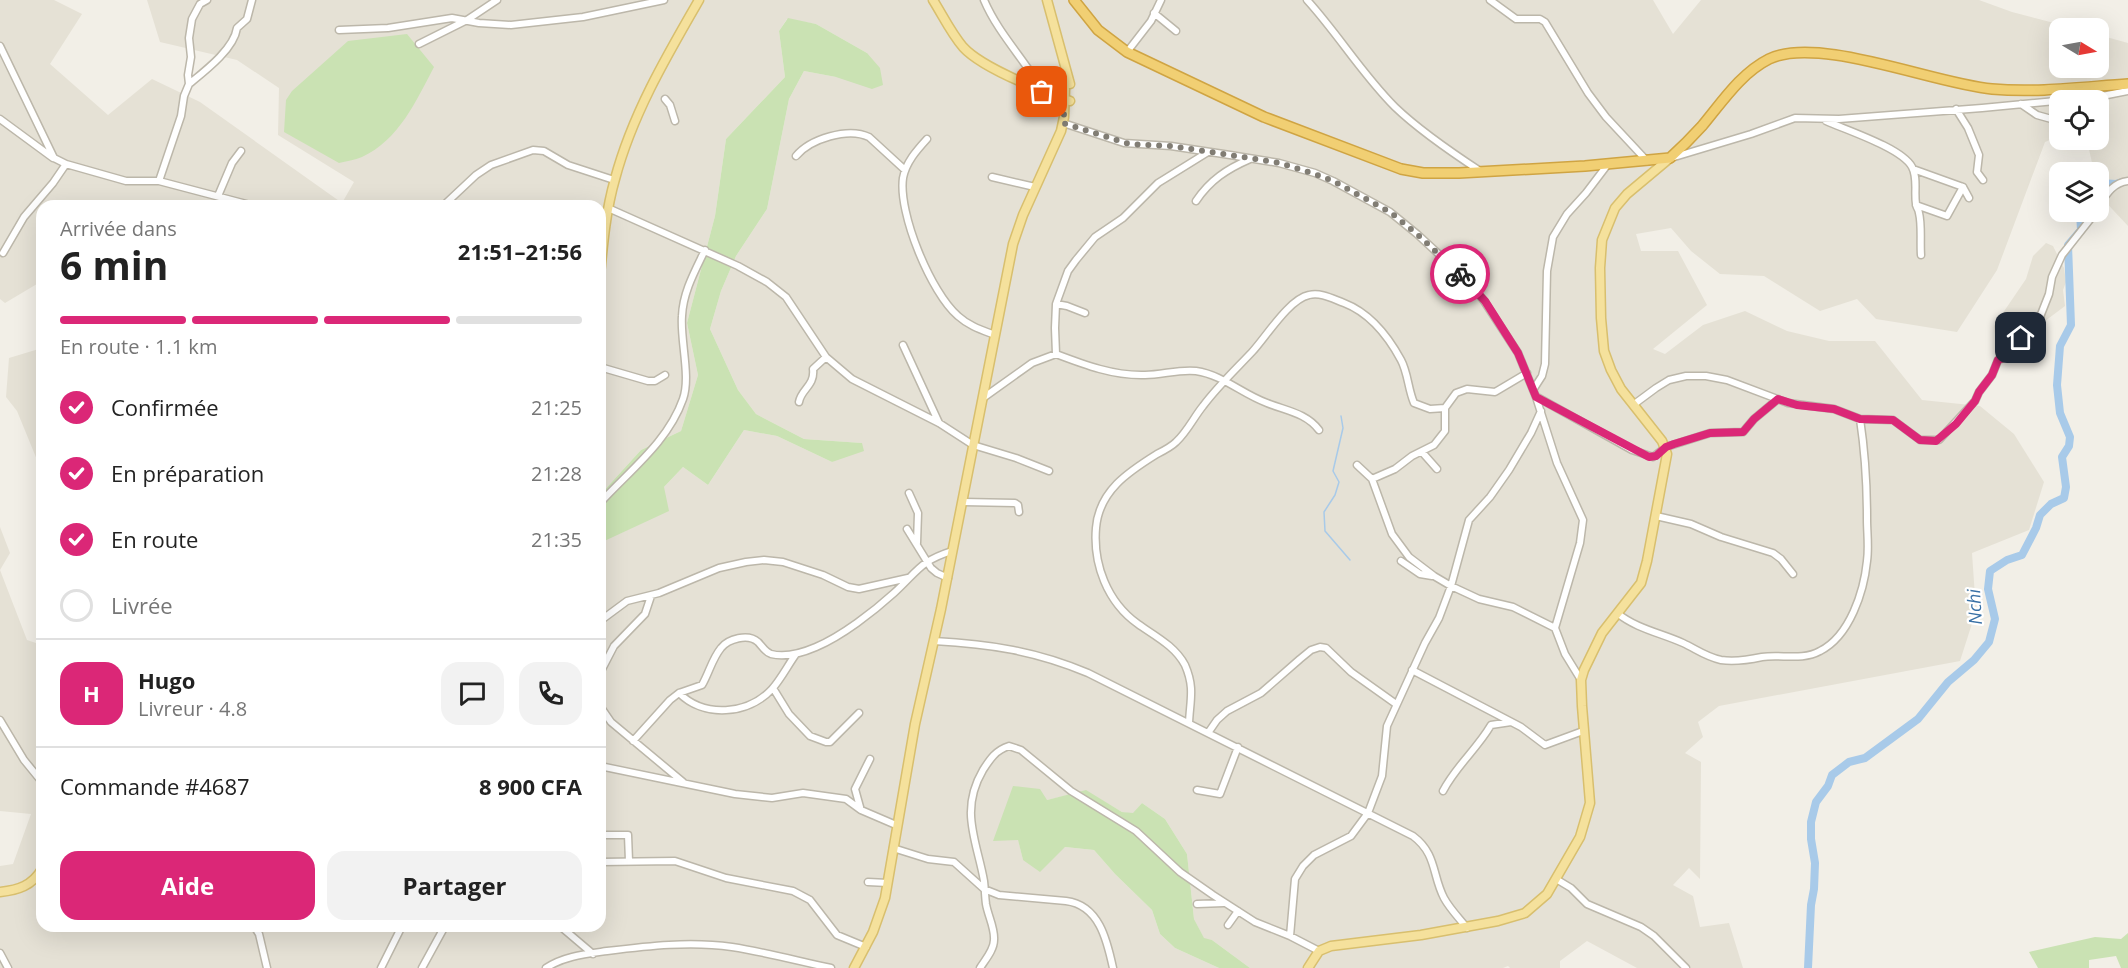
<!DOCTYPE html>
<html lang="fr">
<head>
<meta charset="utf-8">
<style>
	:root { --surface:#fff; --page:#f2f2f2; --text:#222; --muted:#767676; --line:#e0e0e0; --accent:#db2777 }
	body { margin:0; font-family:"Open Sans",sans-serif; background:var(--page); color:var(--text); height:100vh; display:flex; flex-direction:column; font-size:22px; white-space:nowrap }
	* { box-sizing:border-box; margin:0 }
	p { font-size:20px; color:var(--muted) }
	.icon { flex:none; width:33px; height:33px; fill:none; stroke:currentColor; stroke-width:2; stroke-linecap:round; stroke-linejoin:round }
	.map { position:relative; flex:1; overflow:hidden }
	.drawer { position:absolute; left:36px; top:200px; width:570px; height:732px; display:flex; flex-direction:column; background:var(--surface); border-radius:18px; box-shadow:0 6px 24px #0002 }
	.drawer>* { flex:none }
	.needle { width:39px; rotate:100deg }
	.fabs { position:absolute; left:2049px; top:18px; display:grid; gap:12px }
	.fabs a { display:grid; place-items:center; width:60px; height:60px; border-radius:12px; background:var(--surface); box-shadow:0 6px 24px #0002; font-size:30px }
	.pin { position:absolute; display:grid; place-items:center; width:51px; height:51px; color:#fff; margin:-26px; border-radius:12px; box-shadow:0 3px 9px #0006 }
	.courier { position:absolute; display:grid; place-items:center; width:60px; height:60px; margin:-30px; border:4px solid #db2777; border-radius:50%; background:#fff; color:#222; box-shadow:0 2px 8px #0007 }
	.headline em { font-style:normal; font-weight:700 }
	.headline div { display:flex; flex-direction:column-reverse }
	.headline { display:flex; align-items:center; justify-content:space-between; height:102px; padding:0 24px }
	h1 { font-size:39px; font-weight:700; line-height:45px }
	.bar { display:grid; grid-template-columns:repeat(4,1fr); gap:9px 6px; align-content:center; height:72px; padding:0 24px }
	.bar i { height:8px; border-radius:4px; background:var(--line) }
	.bar .on { background:var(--accent) }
	.bar p { grid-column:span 4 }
	.line { display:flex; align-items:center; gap:15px; padding:0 24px; border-top:2px solid var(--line) }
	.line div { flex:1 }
	.round { display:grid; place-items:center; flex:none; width:63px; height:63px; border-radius:18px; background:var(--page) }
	ol { padding:0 24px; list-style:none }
	li { display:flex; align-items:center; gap:18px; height:66px }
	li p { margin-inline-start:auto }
	li .icon { padding:6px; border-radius:50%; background:var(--accent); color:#fff; stroke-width:4 }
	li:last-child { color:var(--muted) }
	li i { width:33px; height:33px; border:3px solid var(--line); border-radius:50% }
	.action { display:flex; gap:12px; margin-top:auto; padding:12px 24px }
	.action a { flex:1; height:69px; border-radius:18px; background:var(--accent); color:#fff; font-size:24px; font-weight:700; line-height:69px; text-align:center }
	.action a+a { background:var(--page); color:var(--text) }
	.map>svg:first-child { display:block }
	.residential { fill:#e5e1d5 }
	.green { fill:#cae2b3 }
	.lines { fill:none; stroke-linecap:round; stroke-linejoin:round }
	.stream { stroke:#a8cae9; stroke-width:1.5 }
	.river { stroke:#a8cae9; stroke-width:8 }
	.minor-casing { stroke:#bcb7aa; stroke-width:9 }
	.major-casing { stroke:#d8bf6e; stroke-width:11 }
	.highway-casing { stroke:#cfa443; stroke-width:12 }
	.minor { stroke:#fff; stroke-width:6 }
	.major { stroke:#f5e19c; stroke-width:8 }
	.highway { stroke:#f1cf73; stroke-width:9 }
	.done { stroke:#817d74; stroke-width:6; stroke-dasharray:0 10.8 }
	.route { stroke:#db2777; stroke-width:8 }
	.labels { text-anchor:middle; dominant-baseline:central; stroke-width:4.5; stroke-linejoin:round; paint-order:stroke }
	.water-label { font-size:18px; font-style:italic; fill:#3971a6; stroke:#fff }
</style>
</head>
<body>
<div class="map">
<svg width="2128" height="968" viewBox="0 0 2128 968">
	<rect width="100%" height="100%" fill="#f2efe7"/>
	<path class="residential" d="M0,0h54l28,14 -32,50 58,51 44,-36 48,23 142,101 12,-21 -76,-47 1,-47 -42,-28 -77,-18 -13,-42h1506l20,34 28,-34h278l33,12 61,16h-13v40h38l1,-33 29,8v183l-29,-31 -1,-23h-4l-7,-32h11v-40h-38l-1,36 -14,6 -48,128 -40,62 -81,-13 -19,-20 -37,12 -56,-35 -44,-2 -29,-23 -20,-23 -35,6 5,17h37l29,54 -54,44 12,5 38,-29 42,-14 42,20 42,10h46l47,59 58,6 34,28 30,48 -15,48 -57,23 4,58 -16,50 -241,45 -21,16 5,15 -18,16 16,9 -1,117 -11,-11 -16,17 20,11 7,31 29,-4 14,45h-106l-50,-27 -27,20v7h-50l-2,-2 -5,2h-253l-38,-28 -8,-1 -10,-20 -7,-65 -22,-35 -23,-16 -9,11 -11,-2 -36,-21 -39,9 -29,39 5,21 42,-13 29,3 21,24 37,36 8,24 15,14 44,20h-1219v-102l13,-2 18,-50 -31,-3v-284l10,26 -10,17 27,70 15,5v281h558v-383l64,-56 19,-20 25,18 36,-55 33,6 55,26 30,-19 -58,-4 -48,-25 -18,-24 -28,-61 11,-38 15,-35 31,-47 22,-110 15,-28 32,6 31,-24 -51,-29 -29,-5 -8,12 6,46 -59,62 -11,77 -28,107 11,52 -17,56 -40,19 -41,45v-289h-558v75l-37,22 -5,-4z
		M2046,243l7,3 11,22 2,14 -3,8 2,16 -20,15 -10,13 -7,4 -28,2 -5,-6 -1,-8 32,-47 7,-23z
		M42,348v124l-25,-61 -11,-14 3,-39z"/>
	<path class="green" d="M788,18l28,6 51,29 13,15 3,17 -11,4 -36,-12 -32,-6 -15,28 -22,110 -31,47 -15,35 -11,38 28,61 18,24 48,25 58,4 2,8 -32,11 -55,-26 -33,-6 -36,55 -25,-18 -19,20 5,24 -69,32v-48l41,-45 40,-19 17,-56 -11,-52 28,-107 11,-77 59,-62 -6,-46z
		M407,34l27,33c-18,34 -35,73 -72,90 -7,3 -16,4 -23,6l-55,-31 2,-32 6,-9 56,-50z
		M1013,786l27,3 7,11 39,-10 36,22 11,1 9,-10 23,16 22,35 7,65 10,19 8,2 38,28h-31l-44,-20 -15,-14 -8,-24 -37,-36 -21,-24 -29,-3 -25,25 -17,-12 -5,-20 -25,1z
		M2128,933v35h-7l-5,-12 -27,4v8h-51l-9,-16 66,-15 26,2z"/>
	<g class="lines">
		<path class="stream" d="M1341,416l2,12 -10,43 6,11 -4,13 -11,17 1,19 25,29"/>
		<path class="river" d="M2098,183l18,1 6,-2
			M1808,968l3,-63 3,-16 1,-26 -4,-24v-17l5,-20 12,-16 4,-11 17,-13 16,-4 53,-39 30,-37 26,-22 15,-18 6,-23 -7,-30 2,-18 17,-11 15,-5 14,-27 4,-13 11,-11 13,-6 2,-11 -4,-30 7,-11 1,-9 -10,-24 -3,-28 3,-39 11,-21 -3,-80 13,-15 -1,-18"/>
		<defs>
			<path id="minor" d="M984,0c14,33 40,59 58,90
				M1307,0c31,34 55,74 88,107 25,24 56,45 85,64
				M1490,0l26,19h24l5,3 43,71 18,24 41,44
				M1154,13l22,18
				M339,30l49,-2 64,-10 27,5 32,2 72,-8 81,-17
				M419,44l48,-24 30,-20
				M0,46l54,112 12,6 60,17h33l95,25
				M1127,52l24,-31 10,-21
				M189,84c16,-13 45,-35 48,-56l10,-9 5,-19
				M665,99l5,6 5,16
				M2021,104l16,11 18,5
				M1956,109l12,19 11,27 -2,17 6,8
				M0,119l53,39
				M1826,121c20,9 76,27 86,46 6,11 2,25 4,37 1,6 2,3 3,9 3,12 1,29 2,42
				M1063,123l61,20 47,3 59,9 49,8 36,10 18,8 57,31 27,22 51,47 16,20 34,52 18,44 21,66 26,57 -3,23 -25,85 10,26 16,26
				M927,139c-10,11 -21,23 -24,39 -5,35 28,115 55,138 11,10 24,14 37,19
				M796,156c14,-17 52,-29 73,-19l36,33
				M1671,158l80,-24 44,-16 44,1 143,-11 115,-11 31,-6
				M1913,169l50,18 6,11
				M992,177l43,10
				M159,181l22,-65 3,-20 5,-12 -1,-9 3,-18 -2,-19 3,-19 8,-15 7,-4
				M218,196l14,-33 9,-12
				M1196,201c14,-21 31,-32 54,-42
				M1916,205l31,11 16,-29
				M443,206l33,-31 15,-10 42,-15 11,1 24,14 46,15
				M2098,207c8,-12 14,-24 30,-26
				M608,208l130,58 29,16 19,15 40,60 26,22 87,44 34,22 43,13 33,13
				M3,253l21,-36 29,-34 13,-19
				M1056,304l11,2 18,7
				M903,345l36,78
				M1056,354l-1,-26 1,-24 12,-33 8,-11 19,-23 28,-19 35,-35 50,-31
				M600,367l48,14h7l10,-6
				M1533,390l9,-14 3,-12 2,-93 6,-34 14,-23 19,-21 22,-29
				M1537,397l95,53 21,7 13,-10 44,-14 33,-1 11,-13 24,-20
				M983,398l49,-35 24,-9c29,11 58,22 89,21 17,0 34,-6 51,-4 27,4 46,23 71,32 20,8 39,10 52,27
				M799,402c2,-13 16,-16 14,-33l13,-12
				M1633,405l23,-17 13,-8 17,-4h20l21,4 61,23 46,6 26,10 33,1 27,20h19l36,-39 4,-9 13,-17 6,-15 17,-6 8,-21 15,-11 11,-28 3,-17 10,-22 34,-43
				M1422,452l15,17
				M1357,465l15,14 20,55 17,23 25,19 17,10 28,13 34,8 42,21
				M1372,479l23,-10 17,-13 22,-11 11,-14v-23l11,-15 11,-4 28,3 32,-19
				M909,493l9,20 -1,30
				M963,502l52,1 3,2 1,7
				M600,503c29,-32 68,-61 83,-104 8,-22 -3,-59 -1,-83 1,-24 13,-45 23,-66
				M1656,516l35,8 30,13 52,16 8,6 12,15
				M907,529l24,39 6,5 11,5
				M1401,561l19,13 12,2
				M1617,613c20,16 44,20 66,30 13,6 23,14 38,17 13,2 27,0 41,-3 19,-3 40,4 58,-6 30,-15 44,-60 47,-90 2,-14 0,-28 0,-42 0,-33 -2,-67 -7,-100
				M600,621l27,-20 32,-8 60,-25 27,-6 18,-2 19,2 40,13 25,12 11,2 49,-11
				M934,641c56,3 102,10 154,32l325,163c24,18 19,39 31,62 6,11 15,20 23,30
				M1412,670l109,57 24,18 38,-14
				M600,673l14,-27 31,-32 6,-18
				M773,688l16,26 21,22 16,6h4l29,-29
				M679,693c25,25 69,22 93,-4 9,-10 16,-24 24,-35
				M600,706l11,16 72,60
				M0,720l24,40 18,22
				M1189,723c1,-23 6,-35 -4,-58 -10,-19 -30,-29 -47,-41 -31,-22 -45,-60 -42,-96 3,-37 32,-56 61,-74 6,-3 14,-7 19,-12 11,-10 18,-25 27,-36 15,-20 32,-36 49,-54 14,-15 37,-53 57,-57 12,-3 24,4 35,8 26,10 44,33 57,57 7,13 7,29 13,43l16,6 15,-1
				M1208,733l9,-13 10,-9 34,-18 39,-34 11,-9 9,-3 6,1 25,24 45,32
				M633,741l37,-41 9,-7 23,-8c7,-12 10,-26 19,-37 7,-9 27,-15 37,-6 4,4 7,10 13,12 15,4 31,-1 45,-7 26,-11 57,-35 78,-54 24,-22 26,-32 58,-42
				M600,766l135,28 37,4 31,-5 43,6 15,11 35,15
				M1197,790l23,4 18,-47
				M1443,791c13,-25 34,-42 48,-66l20,-3
				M860,807l-5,-18 15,-30
				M600,835h28l1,26
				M893,848l35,11 26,3 30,27 15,6 67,6c33,4 41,39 47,67
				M600,862l75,-1 51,17 67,13 17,9 27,35 29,12
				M1556,879l15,9 16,16 54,23 13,9 32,32
				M868,882l20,1
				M1197,904l27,-1
				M1228,925l10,-14
				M254,926l5,8 8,34
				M560,926l33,28
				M1290,936l5,-57 8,-13 11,-11 37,-19 17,-23 14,-37 5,-50 38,-83 14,-25 12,-32 18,-66 21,-23 19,-27 22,-37 10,-22
				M0,953l8,15
				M381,968l21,-42
				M422,968l23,-42
				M546,968c18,-12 40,-14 61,-17 41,-5 83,-10 125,-4 33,5 66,14 99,21
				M980,968c5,-8 14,-18 14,-28 1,-12 -6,-24 -8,-36 -1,-7 -1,-15 -2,-23 -7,-40 -25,-70 -1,-111 7,-11 13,-20 26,-24l12,4 50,41 65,40 44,41 33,23 42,27 35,14 29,15"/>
			<path id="major" d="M933,0c10,16 18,33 30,47 19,21 79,44 107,54
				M1047,0l23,84
				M1051,94l14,-21
				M600,275c3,-32 6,-65 15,-96 17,-64 51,-122 84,-179
				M0,892c18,-2 32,-6 42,-23
				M854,968l19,-36 12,-34 30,-174 26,-115 72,-365 10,-29 38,-84 3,-14 1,-28
				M1308,968l11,-17 12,-5 90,-11 77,-14 27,-8 22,-19 33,-57 10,-34 -8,-97 -1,-26 3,-10 18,-37 39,-50 6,-22 20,-107 -5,-13 -41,-52 -10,-19 -7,-19 -3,-33 -1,-50 2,-28 13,-32 12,-14 43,-36"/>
			<path id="highway" d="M1074,0l24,30 29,22 137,65 137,52 22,4h36l126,-7 85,-8c11,-10 22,-21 32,-32 20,-24 39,-53 67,-67 49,-24 166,25 223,30 45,4 91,-2 136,-5"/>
		</defs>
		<use href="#minor" class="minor-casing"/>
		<use href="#major" class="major-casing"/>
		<use href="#highway" class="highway-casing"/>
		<use href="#minor" class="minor"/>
		<use href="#major" class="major"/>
		<use href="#highway" class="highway"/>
	</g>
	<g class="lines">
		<path class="done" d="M1042,92l12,7 10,15 -1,9 66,21 42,2 59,9 50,8 35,11 18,7 57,31 27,22 43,40"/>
		<path class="route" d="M1460,274l25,27 33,52 18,44 113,60 7,-1 10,-9 8,-3 36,-11 33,-1 11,-13 24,-20 19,6 37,4 26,10 33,1 27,20 16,1 20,-17 19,-23 4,-9 13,-17 6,-15 17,-6 6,-16"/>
	</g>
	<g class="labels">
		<g class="water-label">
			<text transform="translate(1974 607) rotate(-93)">Nchi</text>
		</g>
	</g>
</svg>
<div class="fabs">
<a><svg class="needle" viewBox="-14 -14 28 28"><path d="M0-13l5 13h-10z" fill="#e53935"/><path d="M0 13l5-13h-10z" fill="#767676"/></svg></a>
<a><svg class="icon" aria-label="locate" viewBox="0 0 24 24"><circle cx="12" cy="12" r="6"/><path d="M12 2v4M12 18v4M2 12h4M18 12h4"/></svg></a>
<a><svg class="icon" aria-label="layers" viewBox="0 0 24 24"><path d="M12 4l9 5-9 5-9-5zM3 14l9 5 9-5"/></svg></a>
</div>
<div class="pin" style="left:1042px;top:92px;background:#ea580c"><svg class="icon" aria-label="bag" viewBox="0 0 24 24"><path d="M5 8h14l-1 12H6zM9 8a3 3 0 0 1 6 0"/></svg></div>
<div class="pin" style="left:2021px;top:338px;background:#1f2937"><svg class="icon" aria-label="home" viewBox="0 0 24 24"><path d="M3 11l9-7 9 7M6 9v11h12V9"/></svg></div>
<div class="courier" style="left:1460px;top:274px"><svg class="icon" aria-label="bike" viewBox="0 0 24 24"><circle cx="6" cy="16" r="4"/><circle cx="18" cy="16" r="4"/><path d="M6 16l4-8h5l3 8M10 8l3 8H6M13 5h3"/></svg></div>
<section class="drawer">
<div class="headline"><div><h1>6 min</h1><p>Arrivée dans</p></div><em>21:51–21:56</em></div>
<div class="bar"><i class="on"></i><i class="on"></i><i class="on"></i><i></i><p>En route · 1.1 km</p></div>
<ol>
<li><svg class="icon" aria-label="check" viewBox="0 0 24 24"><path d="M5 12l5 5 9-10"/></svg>Confirmée<p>21:25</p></li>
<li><svg class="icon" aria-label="check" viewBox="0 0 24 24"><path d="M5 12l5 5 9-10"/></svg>En préparation<p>21:28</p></li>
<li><svg class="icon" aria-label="check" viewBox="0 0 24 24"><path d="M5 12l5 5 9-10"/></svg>En route<p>21:35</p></li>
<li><i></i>Livrée</li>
</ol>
<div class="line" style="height:108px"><b class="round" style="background:var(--accent);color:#fff">H</b><div><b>Hugo</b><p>Livreur · 4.8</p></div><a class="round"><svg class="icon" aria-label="chat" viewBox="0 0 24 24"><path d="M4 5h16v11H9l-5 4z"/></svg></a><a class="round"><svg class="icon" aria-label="phone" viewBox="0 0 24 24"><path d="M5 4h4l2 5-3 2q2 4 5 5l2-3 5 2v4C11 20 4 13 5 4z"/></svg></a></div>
<div class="line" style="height:78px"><div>Commande #4687</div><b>8 900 CFA</b></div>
<div class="action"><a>Aide</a><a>Partager</a></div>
</section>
</div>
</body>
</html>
